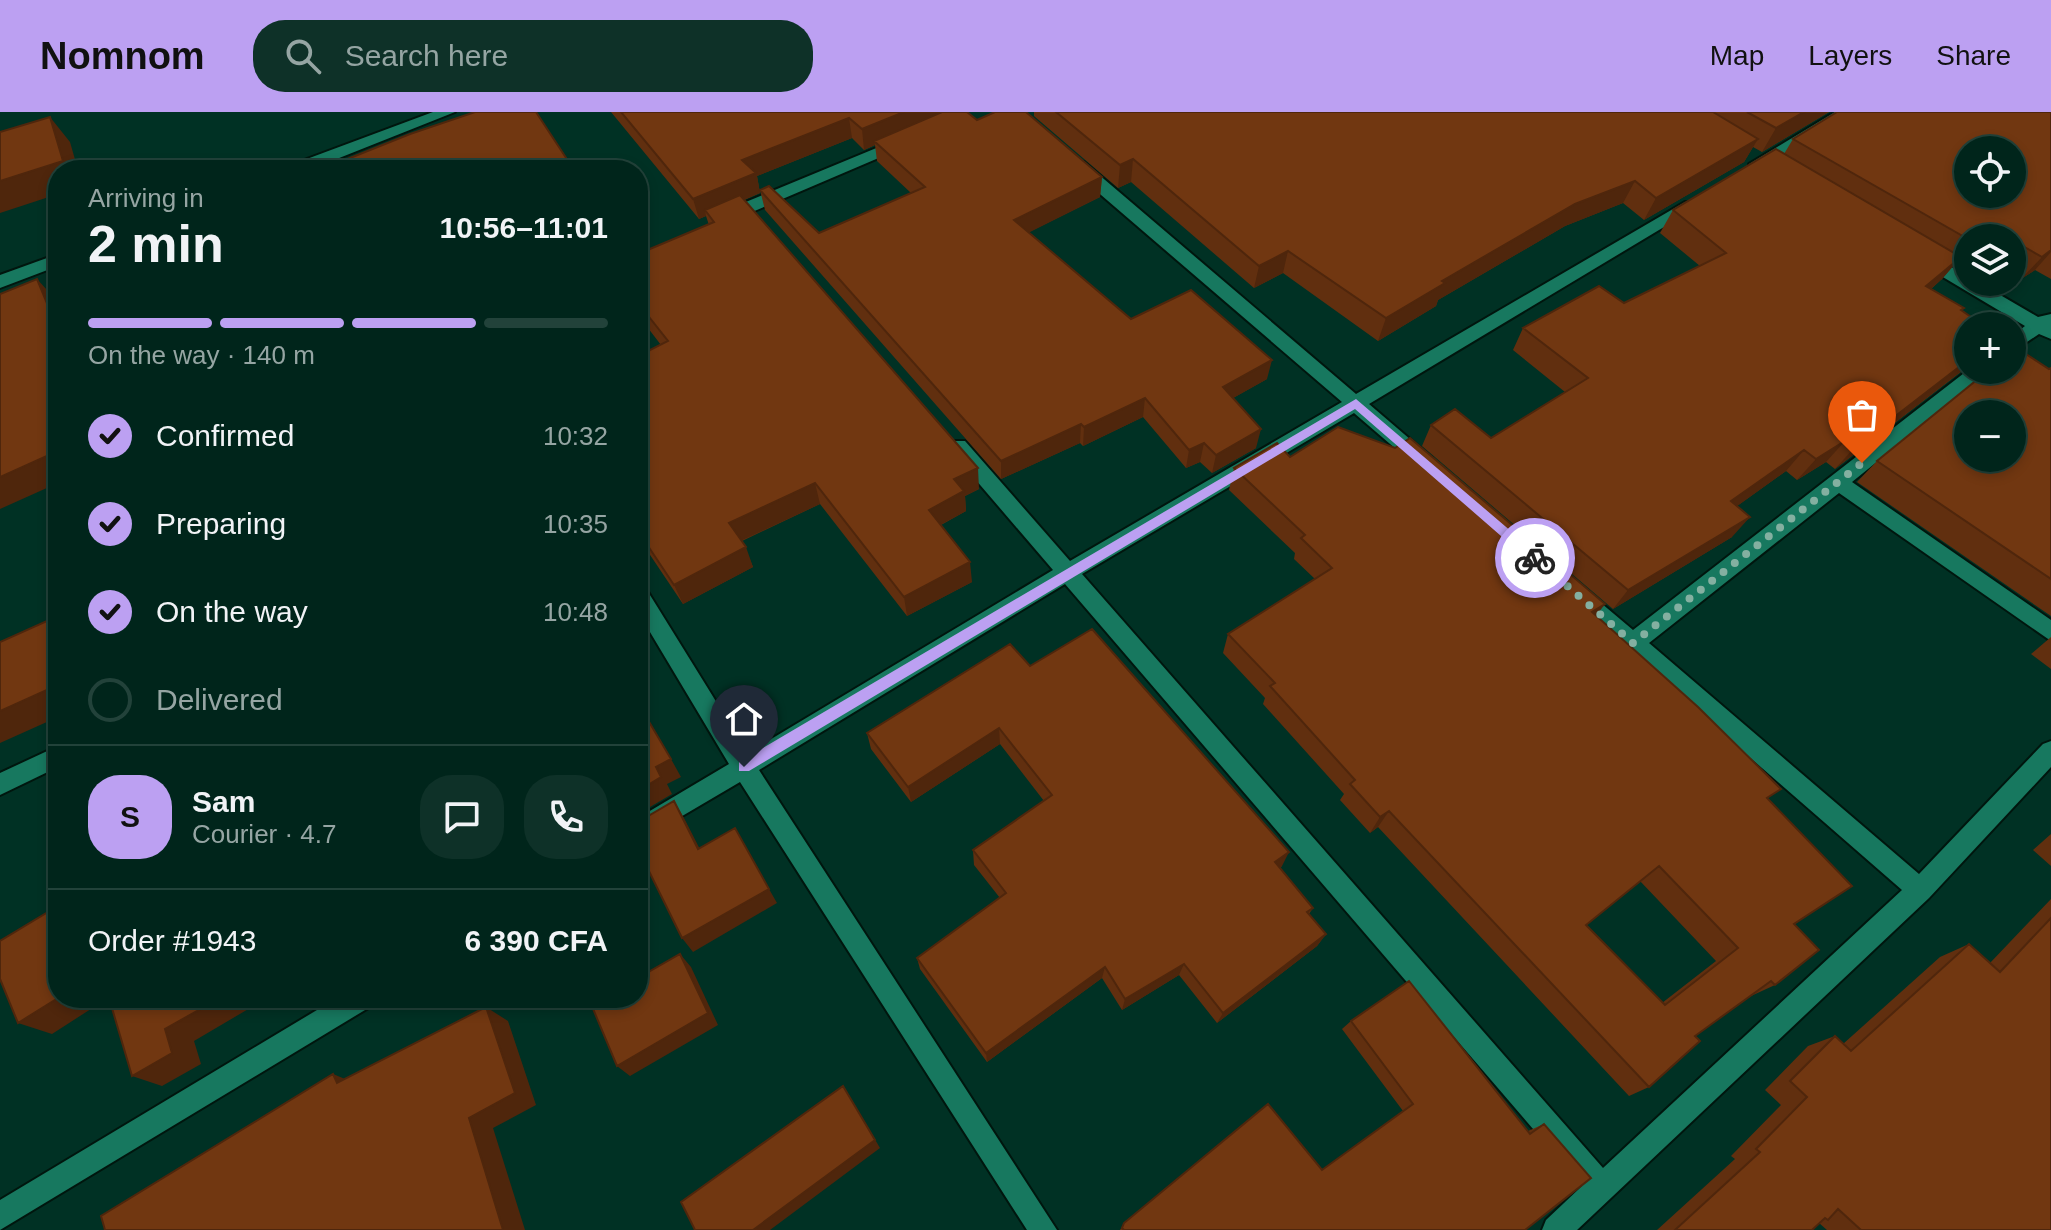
<!DOCTYPE html>
<html lang="en">
<head>
<meta charset="utf-8">
<style>
	:root { --surface:#00251b; --page:#0e3128; --text:#f1f3f6; --muted:#95a5a3; --line:#22423a; --accent:#bca0f2 }
	body { margin:0; font-family:Arial,sans-serif; background:var(--page); color:var(--text); height:100vh; display:flex; flex-direction:column; font-size:30px; white-space:nowrap }
	* { box-sizing:border-box; margin:0 }
	p { font-size:26px; color:var(--muted) }
	.icon { flex:none; width:44px; height:44px; fill:none; stroke:currentColor; stroke-width:2; stroke-linecap:round; stroke-linejoin:round }
	.map { position:relative; flex:1; overflow:hidden }
	.drawer { position:absolute; left:48px; top:48px; width:600px; height:848px; display:flex; flex-direction:column; background:var(--surface); border-radius:32px; box-shadow:0 4px 12px #0003,0 0 0 2px var(--line) }
	.drawer>* { flex:none }
	.buttons { position:absolute; left:1954px; top:24px; display:grid; gap:16px }
	.buttons a { display:grid; place-items:center; width:72px; height:72px; border-radius:50%; background:var(--surface); box-shadow:0 4px 12px #0003,0 0 0 2px var(--line); font-size:40px }
	.pin { position:absolute; display:grid; place-items:center; width:68px; height:68px; color:#fff; margin:-82px -34px; border-radius:50% 50% 50% 0; rotate:-45deg; box-shadow:0 0 8px #0007 }
	.pin .icon { rotate:45deg }
	.courier { position:absolute; display:grid; place-items:center; width:80px; height:80px; margin:-40px; border:6px solid #bca0f2; border-radius:50%; background:#fff; color:#222; box-shadow:0 2px 10px #0007 }
	.head em { font-style:normal; font-weight:700 }
	.head div { display:flex; flex-direction:column-reverse }
	.head { display:flex; align-items:center; justify-content:space-between; height:136px; padding:0 40px }
	h1 { font-size:52px; font-weight:700; line-height:60px }
	.bar { display:grid; grid-template-columns:repeat(4,1fr); gap:12px 8px; align-content:center; height:96px; padding:0 40px }
	.bar i { height:10px; border-radius:6px; background:var(--line) }
	.bar .current { background:var(--accent) }
	.bar p { grid-column:span 4 }
	.line { display:flex; align-items:center; gap:20px; padding:0 40px; border-top:2px solid var(--line) }
	.line div { flex:1 }
	.round { display:grid; place-items:center; flex:none; width:84px; height:84px; border-radius:32px; background:var(--page) }
	ol { padding:0 40px; list-style:none }
	li { display:flex; align-items:center; gap:24px; height:88px }
	li p { margin-inline-start:auto }
	li .icon { padding:8px; border-radius:50%; background:var(--accent); color:#111; stroke-width:4 }
	li:last-child { color:var(--muted) }
	li i { width:44px; height:44px; border:4px solid var(--line); border-radius:50% }
	header { display:flex; align-items:center; gap:48px; box-sizing:border-box; height:112px; padding:0 40px; background:var(--accent); color:#111 }
	header strong { font-size:38px }
	nav { display:flex; gap:44px; margin-inline-start:auto; font-size:28px }
	.search { width:560px; height:72px; background:var(--page); display:flex; align-items:center; gap:20px; box-sizing:border-box; padding:0 28px; border-radius:32px; color:var(--muted); font-size:30px }
	.map>svg:first-child { display:block }
	.lines { fill:none; stroke-linecap:round; stroke-linejoin:round }
	.minor-casing { stroke:#00160e; stroke-width:4 }
	.minor { fill:#17785f; fill-rule:evenodd }
	.wall { fill:#612f0f; fill-rule:evenodd }
	.shaded-wall { fill:#4f260c }
	.building { fill:#713711; stroke:#4f260c; stroke-width:2; fill-rule:evenodd }
	.route { fill:#bca0f2 }
	.done { stroke:#84b0a1; stroke-width:8; stroke-dasharray:0 14.4 }
</style>
</head>
<body>
<header>
<strong>Nomnom</strong>
<div class="search"><svg class="icon" aria-label="search" viewBox="0 0 24 24"><circle cx="10" cy="10" r="6"/><path d="M15 15l6 6"/></svg>Search here</div>
<nav><a>Map</a><a>Layers</a><a>Share</a></nav>
</header>
<div class="map">
<svg width="2051" height="1118" viewBox="0 0 2051 1118">
	<rect width="100%" height="100%" fill="#003124"/>
	<g class="lines">
		<defs>
			<path id="minor" d="M433,0h22l-146,58h-23l2,-4z
				M1835,0h19l-93,60h-12v-8z
				M903,25l8,5 -2,3 -178,76 -6,1 -8,-5 2,-4z
				M1078,49l6,1 272,232 329,-192h12l2,4 -330,198 63,54 3,5 -3,5h-14l-64,-55 -272,161 521,594 299,-278 -334,-291 -4,-6 4,-6 7,-3 7,3 51,43 335,-260h22l-138,112 199,138v21l-212,-148 -190,150 270,231 124,-130 8,-3v26l-122,131 -352,332h-35l4,-10 36,-34 -517,-602 -306,186 298,460h-30l-287,-448 -102,60v-24l91,-54 -91,-152v-28l7,3 103,166 305,-183 -102,-119 -3,-5 3,-5h14l105,120 272,-159 -270,-232 -2,-4z
				M1922,139l46,25v6h10l60,35 13,-3v25l-12,-5 -27,18v-16l13,-10 -109,-65 -3,-4 3,-4z
				M58,142v12l-58,22v-13z
				M58,634v21l-58,28v-22z
				M337,886h37l-4,9 -370,223v-30z"/>
		</defs>
		<use href="#minor" class="minor-casing"/>
		<use href="#minor" class="minor"/>
	</g>
	<path class="wall" d="M611,0h356l10,8 125,57 -2,20 -71,35 102,87 136,60 -34,19 23,50 -44,25 -12,-11 -14,6 -43,-51 -60,29 -3,-3 -79,36 -236,-269 -5,-20 59,43 92,-40 -34,-32 -2,-16 -11,5 -12,-12 -95,38 3,17 -16,7 235,289 -14,7 1,15 -25,14 31,57 -65,34 -87,-112 -78,37 11,26 -70,37 -45,-67v-181l23,-11 -23,-30v-61l71,-29 -3,-9 -7,3z
		M1034,0h795l-67,40 -9,-5 -9,15 -100,58 -21,-17 -58,23 -127,74 -2,6 -58,35 -95,-68 -29,15 -123,-106 -13,6 -84,-72z
		M2051,0v167l-16,-9 -14,9 -9,-5v-36h-44v19l-11,9 -3,-1 -12,14 -11,10 30,22 7,15v42h-2l-131,101 -9,-7 -29,18 -11,-9 -49,35 -5,31 -119,72 -191,-163 9,-21 60,13 74,-46 -52,-42 10,-22 101,-25 76,-37 -40,-33 13,-23 111,-56 9,-15z
		M2012,233l37,24 2,-1v248l-194,-134 20,-21 135,-91z
		M1290,345l306,159 172,182 26,126 -19,61 -24,11 -56,40 -46,51 -20,9 -251,-269 -8,6 -30,-33 4,-6 -81,-90 2,-6 -42,-45 5,-19 87,-55 -21,-20 1,-6 -66,-63 5,-22zM1640,769l76,80 -54,42 -76,-78z
		M2051,525v32l-20,-15z
		M1030,554l252,200 -2,2 33,40 -4,6 17,20 -9,12 -100,77 -38,-48 -57,35 -20,-32 -115,84 -67,-93 -3,-11 83,-60 -26,-33 -1,-15 71,-49 -44,-57 -89,58 -40,-53 -4,-16z
		M2051,722v32l-18,-16z
		M2051,787v331h-224l-8,-7 -7,7h-155l78,-71 -4,-3 50,-51 -16,-15 43,-44 27,-10 8,8 97,-87 29,-13 21,19z
		M1351,909l177,110 16,-7 -19,106h-405l4,-7 198,-53 81,-59 -61,-82z"/>
	<path class="shaded-wall" d="M904,0h43l-73,29 1,4 -11,5 -2,-21z
		M1804,0h25l-67,40 14,-24z
		M50,5l20,25 8,28h-20v24l-58,19v-32z
		M849,6l3,20 -95,38 3,17 -51,22 -4,-5 1,6 -7,3 -6,-20 49,-39z
		M1758,27l-14,23 -100,58 12,-22z
		M1133,47l-2,23 -13,6 2,-23z
		M1102,65l-2,20 -86,43v-20z
		M1635,69l-12,22 -58,23 -127,74 -2,6 -58,35 8,-23 56,-37 133,-77z
		M2051,138v2l-16,18 -14,9 21,-22z
		M1288,139l-5,22 -29,15 5,-22z
		M1961,145l-19,22 -34,30 18,-23z
		M37,167l21,23v28z
		M1272,248l-5,19 -48,27 4,-19z
		M1968,248v6l-133,103 19,-21z
		M58,282v27l-10,-23z
		M1145,286l-2,19 -60,29 1,-19z
		M1081,312l-1,19 -79,36v-18z
		M1261,317l-5,19 -44,25 4,-18z
		M1845,329l-19,21 -29,18 19,-21z
		M1204,331l-4,19 -14,6 3,-18z
		M1804,338l-18,21 -71,51 16,-21z
		M58,339v32l-58,26v-32z
		M978,356l1,21 -14,7 1,15 -35,19 -2,-20 25,-31z
		M815,371l5,21 -84,39 -7,-20z
		M1750,405l-18,20 -119,72 15,-19z
		M746,435l7,20 -70,37 -9,-19z
		M970,450l2,20 -65,34 -3,-19z
		M1605,492l-15,20 2,-12z
		M58,573v32l-58,26v-32z
		M999,616l1,16 -89,58 -3,-15z
		M671,647l10,18 -14,7 5,10 -34,20v-23l18,-24z
		M674,689l10,17 24,47 -10,-16z
		M1389,699l-11,16 -8,6 10,-16z
		M1289,740l-7,14 -14,10 7,-14z
		M769,777l8,14 -84,49 -11,-14z
		M1326,822l-9,12 -100,77 6,-10z
		M680,842l11,13 27,58 -88,51 -13,-10z
		M1184,852l-5,11 -57,35 3,-11z
		M1105,855l-3,11 -115,84 -1,-9z
		M58,886h50l-56,36 -34,-11z
		M220,886h47l-73,43 7,23 -39,22 -30,-10 33,-47z
		M486,895l22,14 28,84 -43,23 32,102h-22l-34,-112z
		M333,962l29,12 -25,-3z
		M849,983l31,53 -110,82h-17z"/>
	<path class="building" d="M475,0h61l38,58h-254l90,-36z
		M621,0h283l-42,17 -13,-11 -107,42 14,13 -63,26z
		M942,0h25l10,8 18,-8h31l76,65 -88,43 117,99 60,-29 81,70 -49,27 38,42 -45,26 -12,-12 -15,7 -44,-52 -61,29 -3,-3 -80,37 -241,-271 9,-4 50,47 106,-46 -51,-46z
		M1056,0h657l45,27 -102,59 -21,-17 -60,23 -133,77 3,2 -59,35 -98,-67 -29,15 -126,-107 -13,6z
		M1747,0h57l-28,16z
		M1837,0h214v138l-9,7 -30,-17v-2h-3l-16,-9 -10,9 -15,1 -175,-100zM1968,38h44v44h-44z
		M50,5l13,44 -63,20v-49z
		M1776,37l185,108 -35,29 38,22 -3,2 23,16h-16v34l-114,88 -9,-7 -29,18 -12,-9 -73,51 19,16 -122,73 -197,-165 24,-16 36,29 97,-60 -65,-50 76,-42 25,17 102,-50 -53,-43z
		M740,83l238,273 -24,11 10,12 -35,19 41,52 -66,35 -89,-114 -86,40 17,24 -72,38 -36,-54v-175l30,-15 -30,-38v-49l76,-32 -9,-12z
		M37,167l21,51v64l-10,4 10,23v30l-58,26v-183z
		M2012,233l37,24 2,-1v211l-174,-118 112,-91h23v-18l1,-2zM1968,302h44v44h-44z
		M1338,315l57,21 15,-10 195,166 -13,8 106,95 83,82 -14,9 85,88 -58,38 25,26 -44,35 -4,-4 -76,55 5,5 -51,46 -260,-276 -9,6 -30,-33 5,-4 -85,-94 5,-3 -47,-49 104,-66 -31,-30 4,-3 -71,-67 43,-25 13,14zM1659,754l79,82 -73,57 -79,-80z
		M58,504v69l-58,26v-69z
		M1092,517l197,223 -14,10 38,46 -6,4 19,22 -103,79 -39,-49 -59,35 -20,-32 -119,86 -69,-95 89,-65 -33,-43 79,-55 -53,-67 -91,59 -41,-54 143,-89 20,22z
		M638,591l33,56 -15,8 5,10 -23,14z
		M674,689l24,48 37,-21 34,61 -87,49 -44,-89v-27z
		M58,794v92l-40,25 -18,-44v-38z
		M2051,806v312h-190l-23,-21 -10,11 -3,-2 -13,12h-137l85,-78 -4,-3 51,-52 -17,-16 45,-45 16,15 118,-107 31,28z
		M680,842l28,59 -91,53 -26,-62 11,-6h36v-20z
		M1409,869l121,153 14,-10 47,54 -66,52h-401l-2,-2 2,-5 144,-119 54,66 91,-66 -62,-83z
		M109,886h111l-55,31 7,24 -40,23z
		M486,895l29,86 -46,25 34,112h-398l-4,-14 232,-142 4,9z
		M843,974l32,54 -122,90h-58l-14,-28z"/>
	<path class="route" d="M1356,287l183,156v7h-8l-176,-153 -606,362h-10v-9z"/>
	<g class="lines">
		<path class="done" d="M1535,446l98,85 229,-180"/>
	</g>
</svg>
<div class="buttons">
<a><svg class="icon" aria-label="locate" viewBox="0 0 24 24"><circle cx="12" cy="12" r="6"/><path d="M12 2v4M12 18v4M2 12h4M18 12h4"/></svg></a>
<a><svg class="icon" aria-label="layers" viewBox="0 0 24 24"><path d="M12 4l9 5-9 5-9-5zM3 14l9 5 9-5"/></svg></a>
<a>+</a>
<a>−</a>
</div>
<div class="pin" style="left:1862px;top:351px;background:#ea580c"><svg class="icon" aria-label="bag" viewBox="0 0 24 24"><path d="M5 8h14l-1 12H6zM9 8a3 3 0 0 1 6 0"/></svg></div>
<div class="pin" style="left:744px;top:655px;background:#1f2937"><svg class="icon" aria-label="home" viewBox="0 0 24 24"><path d="M3 11l9-7 9 7M6 9v11h12V9"/></svg></div>
<div class="courier" style="left:1535px;top:446px"><svg class="icon" aria-label="bike" viewBox="0 0 24 24"><circle cx="6" cy="16" r="4"/><circle cx="18" cy="16" r="4"/><path d="M6 16l4-8h5l3 8M10 8l3 8H6M13 5h3"/></svg></div>
<section class="drawer">
<div class="head"><div><h1>2 min</h1><p>Arriving in</p></div><em>10:56–11:01</em></div>
<div class="bar"><i class="current"></i><i class="current"></i><i class="current"></i><i></i><p>On the way · 140 m</p></div>
<ol>
<li><svg class="icon" aria-label="check" viewBox="0 0 24 24"><path d="M5 12l5 5 9-10"/></svg>Confirmed<p>10:32</p></li>
<li><svg class="icon" aria-label="check" viewBox="0 0 24 24"><path d="M5 12l5 5 9-10"/></svg>Preparing<p>10:35</p></li>
<li><svg class="icon" aria-label="check" viewBox="0 0 24 24"><path d="M5 12l5 5 9-10"/></svg>On the way<p>10:48</p></li>
<li><i></i>Delivered</li>
</ol>
<div class="line" style="height:144px"><b class="round" style="background:var(--accent);color:#111">S</b><div><b>Sam</b><p>Courier · 4.7</p></div><a class="round"><svg class="icon" aria-label="chat" viewBox="0 0 24 24"><path d="M4 5h16v11H9l-5 4z"/></svg></a><a class="round"><svg class="icon" aria-label="phone" viewBox="0 0 24 24"><path d="M5 4h4l2 5-3 2q2 4 5 5l2-3 5 2v4C11 20 4 13 5 4z"/></svg></a></div>
<div class="line" style="height:104px"><div>Order #1943</div><b>6 390 CFA</b></div>
</section>
</div>
</body>
</html>
